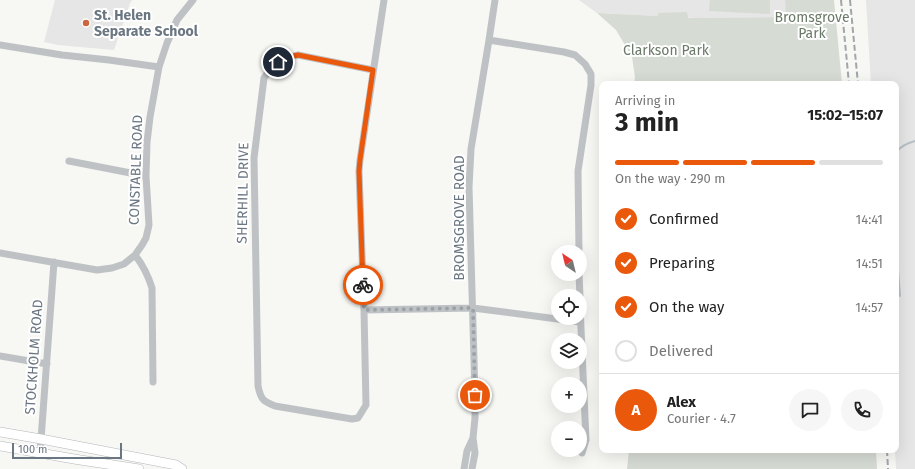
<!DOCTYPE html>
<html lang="en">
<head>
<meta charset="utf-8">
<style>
	:root { --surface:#fff; --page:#f6f6f6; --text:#222; --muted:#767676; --line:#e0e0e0; --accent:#ea580c }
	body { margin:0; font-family:"Fira Sans",sans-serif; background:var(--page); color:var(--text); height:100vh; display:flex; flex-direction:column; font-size:15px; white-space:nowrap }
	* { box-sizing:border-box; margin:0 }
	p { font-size:13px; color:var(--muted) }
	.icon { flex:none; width:22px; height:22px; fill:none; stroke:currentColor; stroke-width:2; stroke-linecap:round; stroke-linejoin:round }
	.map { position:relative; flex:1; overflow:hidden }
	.sheet { position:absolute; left:599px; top:81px; width:300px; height:372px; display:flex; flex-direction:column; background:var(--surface); border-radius:8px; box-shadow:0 4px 16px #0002 }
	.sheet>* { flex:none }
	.needle { width:26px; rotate:325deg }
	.fabs { position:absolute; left:551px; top:245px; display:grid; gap:8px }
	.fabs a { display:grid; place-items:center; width:36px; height:36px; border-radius:50%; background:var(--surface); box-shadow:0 4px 16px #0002; font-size:20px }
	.scale { position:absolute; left:12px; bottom:10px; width:110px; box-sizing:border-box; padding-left:4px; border:2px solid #6a7681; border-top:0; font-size:11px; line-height:14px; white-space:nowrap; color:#6a7681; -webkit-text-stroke:3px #fff; paint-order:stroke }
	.pin { position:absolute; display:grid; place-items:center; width:34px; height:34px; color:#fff; margin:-17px; border:2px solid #fff; border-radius:50%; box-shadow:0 1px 4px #0007 }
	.courier { position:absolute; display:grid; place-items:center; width:40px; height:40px; margin:-20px; border:3px solid #ea580c; border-radius:50%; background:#fff; color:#222; box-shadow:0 1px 5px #0007 }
	.summary em { font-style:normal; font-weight:700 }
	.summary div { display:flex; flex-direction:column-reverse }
	.summary { display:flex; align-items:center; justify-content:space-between; height:68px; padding:0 16px }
	h1 { font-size:26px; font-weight:700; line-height:30px }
	.bar { display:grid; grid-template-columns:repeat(4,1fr); gap:6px 4px; align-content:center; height:48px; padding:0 16px }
	.bar i { height:5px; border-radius:3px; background:var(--line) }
	.bar .selected { background:var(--accent) }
	.bar p { grid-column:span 4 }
	.line { display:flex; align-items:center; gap:10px; padding:0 16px; border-top:1px solid var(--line) }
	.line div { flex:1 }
	.round { display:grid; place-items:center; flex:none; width:42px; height:42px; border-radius:21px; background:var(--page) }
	ol { padding:0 16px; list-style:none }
	li { display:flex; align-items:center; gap:12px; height:44px }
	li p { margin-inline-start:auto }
	li .icon { padding:4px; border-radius:50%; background:var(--accent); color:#fff; stroke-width:4 }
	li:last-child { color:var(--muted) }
	li i { width:22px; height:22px; border:2px solid var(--line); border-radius:50% }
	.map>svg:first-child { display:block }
	.built { fill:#e5e6e5 }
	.green { fill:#d6dbd4 }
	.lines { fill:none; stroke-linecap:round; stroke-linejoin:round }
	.stream { stroke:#b7c0c5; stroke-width:2 }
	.major-casing { stroke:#b3b6ba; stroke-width:10 }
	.minor { stroke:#bfc2c5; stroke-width:7 }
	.major { stroke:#fff; stroke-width:9 }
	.rail { stroke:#a1a6ab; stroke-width:2; stroke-dasharray:6 3; stroke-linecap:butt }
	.done { stroke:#9ba3a9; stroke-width:4; stroke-dasharray:0 7.2 }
	.route { stroke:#ea580c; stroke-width:5 }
	.poi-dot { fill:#cc663f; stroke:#fff; stroke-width:1.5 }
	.labels { text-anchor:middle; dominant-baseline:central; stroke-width:4; stroke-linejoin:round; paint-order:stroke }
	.poi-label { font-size:14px; font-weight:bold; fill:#6a7681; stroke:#fff; text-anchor:start }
	.park-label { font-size:14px; fill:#6b7968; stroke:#fff }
	.street-label { font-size:14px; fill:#6a7681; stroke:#fff }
</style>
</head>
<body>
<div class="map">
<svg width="915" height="469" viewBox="0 0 915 469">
	<rect width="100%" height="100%" fill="#f7f7f4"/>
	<path class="built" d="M55,0h77l-2,3 -16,47 -56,-5 -14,-3z
		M579,0h206l2,17 -90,1 -100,-5z
		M866,0h49v469h-19l-1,-19h1v-366h-25z"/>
	<path class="green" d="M710,0h60v14l-61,-3z
		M785,0h49l8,84h-208l1,-7 -3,-20 -16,-27 -19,-17 61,3v-3l29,-1 1,6 98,-1z
		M629,450h247l1,19h-250z"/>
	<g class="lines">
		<path class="stream" d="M896,152c5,-6 12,-9 19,-11
			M896,244l4,52"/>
		<defs>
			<path id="major" d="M0,432l41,7 135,26 6,4
				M0,446l74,13 65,10"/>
		</defs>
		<use href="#major" class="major-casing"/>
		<path class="minor" d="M489,40l75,12 11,3 10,9 6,10v11l-13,86 1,81
			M0,45l62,10 47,5 50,7
			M373,70l-75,-15c-17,4 -24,8 -34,23l-10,80 4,228c3,14 5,15 17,20l77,13 6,-1 8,-13 -2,-95 -5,-139 1,-11 24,-160
			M69,161l77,15
			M0,253l97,17 15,-2 12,-4 11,-9 7,-10 4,-7 3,-13 -3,-49 1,-34 3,-25 9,-50 8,-24 10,-23 16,-20
			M135,255c8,10 13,20 17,33l1,94
			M579,274l1,22
			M580,306l6,134 -4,13
			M364,310l109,-2 107,14
			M0,356l47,8
			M40,453l14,-191
			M464,469l3,-18 6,-13
			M472,469l3,-16 -2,-15 2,-20v-23l-6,-208 2,-38 18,-109 6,-40"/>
		<use href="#major" class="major"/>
		<path class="rail" d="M841,0l8,84
			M850,0l8,84
			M887,450l1,19"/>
	</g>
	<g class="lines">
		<path class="done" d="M363,285l1,25 109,-2 2,87"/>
		<path class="route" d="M278,62l11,-5 9,-2 75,15 -13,90 -1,11 4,114"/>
	</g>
	<circle class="poi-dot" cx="86" cy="23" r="4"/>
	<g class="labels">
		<g class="poi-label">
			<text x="94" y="15">St. Helen<tspan x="94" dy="16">Separate School</tspan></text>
		</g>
		<g class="park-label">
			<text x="812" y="17">Bromsgrove<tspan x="812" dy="16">Park</tspan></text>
			<text x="666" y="50">Clarkson Park</text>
		</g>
		<g class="street-label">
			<text transform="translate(136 170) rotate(-88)">CONSTABLE ROAD</text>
			<text transform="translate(243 193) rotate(-89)">SHERHILL DRIVE</text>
			<text transform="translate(459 218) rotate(-90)">BROMSGROVE ROAD</text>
			<text transform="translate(34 357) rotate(-86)">STOCKHOLM ROAD</text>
		</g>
	</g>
</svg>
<div class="fabs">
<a><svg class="needle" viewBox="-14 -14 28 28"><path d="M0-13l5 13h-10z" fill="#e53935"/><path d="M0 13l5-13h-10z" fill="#767676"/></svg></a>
<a><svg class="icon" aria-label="locate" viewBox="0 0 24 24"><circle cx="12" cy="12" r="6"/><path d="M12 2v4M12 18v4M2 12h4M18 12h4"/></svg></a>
<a><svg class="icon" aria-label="layers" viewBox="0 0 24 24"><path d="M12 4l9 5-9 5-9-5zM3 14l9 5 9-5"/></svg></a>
<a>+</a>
<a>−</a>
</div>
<div class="scale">100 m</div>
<div class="pin" style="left:475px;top:395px;background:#ea580c"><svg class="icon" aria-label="bag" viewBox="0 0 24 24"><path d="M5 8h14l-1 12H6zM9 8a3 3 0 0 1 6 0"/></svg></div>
<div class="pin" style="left:278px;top:62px;background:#1f2937"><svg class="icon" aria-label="home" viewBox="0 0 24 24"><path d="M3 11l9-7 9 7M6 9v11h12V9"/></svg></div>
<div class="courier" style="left:363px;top:285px"><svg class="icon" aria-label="bike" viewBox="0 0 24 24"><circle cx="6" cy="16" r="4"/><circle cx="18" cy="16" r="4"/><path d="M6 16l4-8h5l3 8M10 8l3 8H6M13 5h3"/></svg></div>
<section class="sheet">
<div class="summary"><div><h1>3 min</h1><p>Arriving in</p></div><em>15:02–15:07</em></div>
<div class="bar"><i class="selected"></i><i class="selected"></i><i class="selected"></i><i></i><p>On the way · 290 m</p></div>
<ol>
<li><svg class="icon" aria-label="check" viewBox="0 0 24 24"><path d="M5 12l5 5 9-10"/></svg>Confirmed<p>14:41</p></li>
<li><svg class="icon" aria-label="check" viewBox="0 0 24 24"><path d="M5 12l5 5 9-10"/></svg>Preparing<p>14:51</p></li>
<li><svg class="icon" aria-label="check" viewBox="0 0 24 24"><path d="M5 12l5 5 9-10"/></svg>On the way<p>14:57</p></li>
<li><i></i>Delivered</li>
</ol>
<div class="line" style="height:72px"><b class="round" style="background:var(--accent);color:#fff">A</b><div><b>Alex</b><p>Courier · 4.7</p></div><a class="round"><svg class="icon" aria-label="chat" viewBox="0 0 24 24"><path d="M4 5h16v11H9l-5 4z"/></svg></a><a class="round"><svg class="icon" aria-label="phone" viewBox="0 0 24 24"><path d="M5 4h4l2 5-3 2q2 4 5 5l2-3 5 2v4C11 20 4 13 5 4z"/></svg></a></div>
</section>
</div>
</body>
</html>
